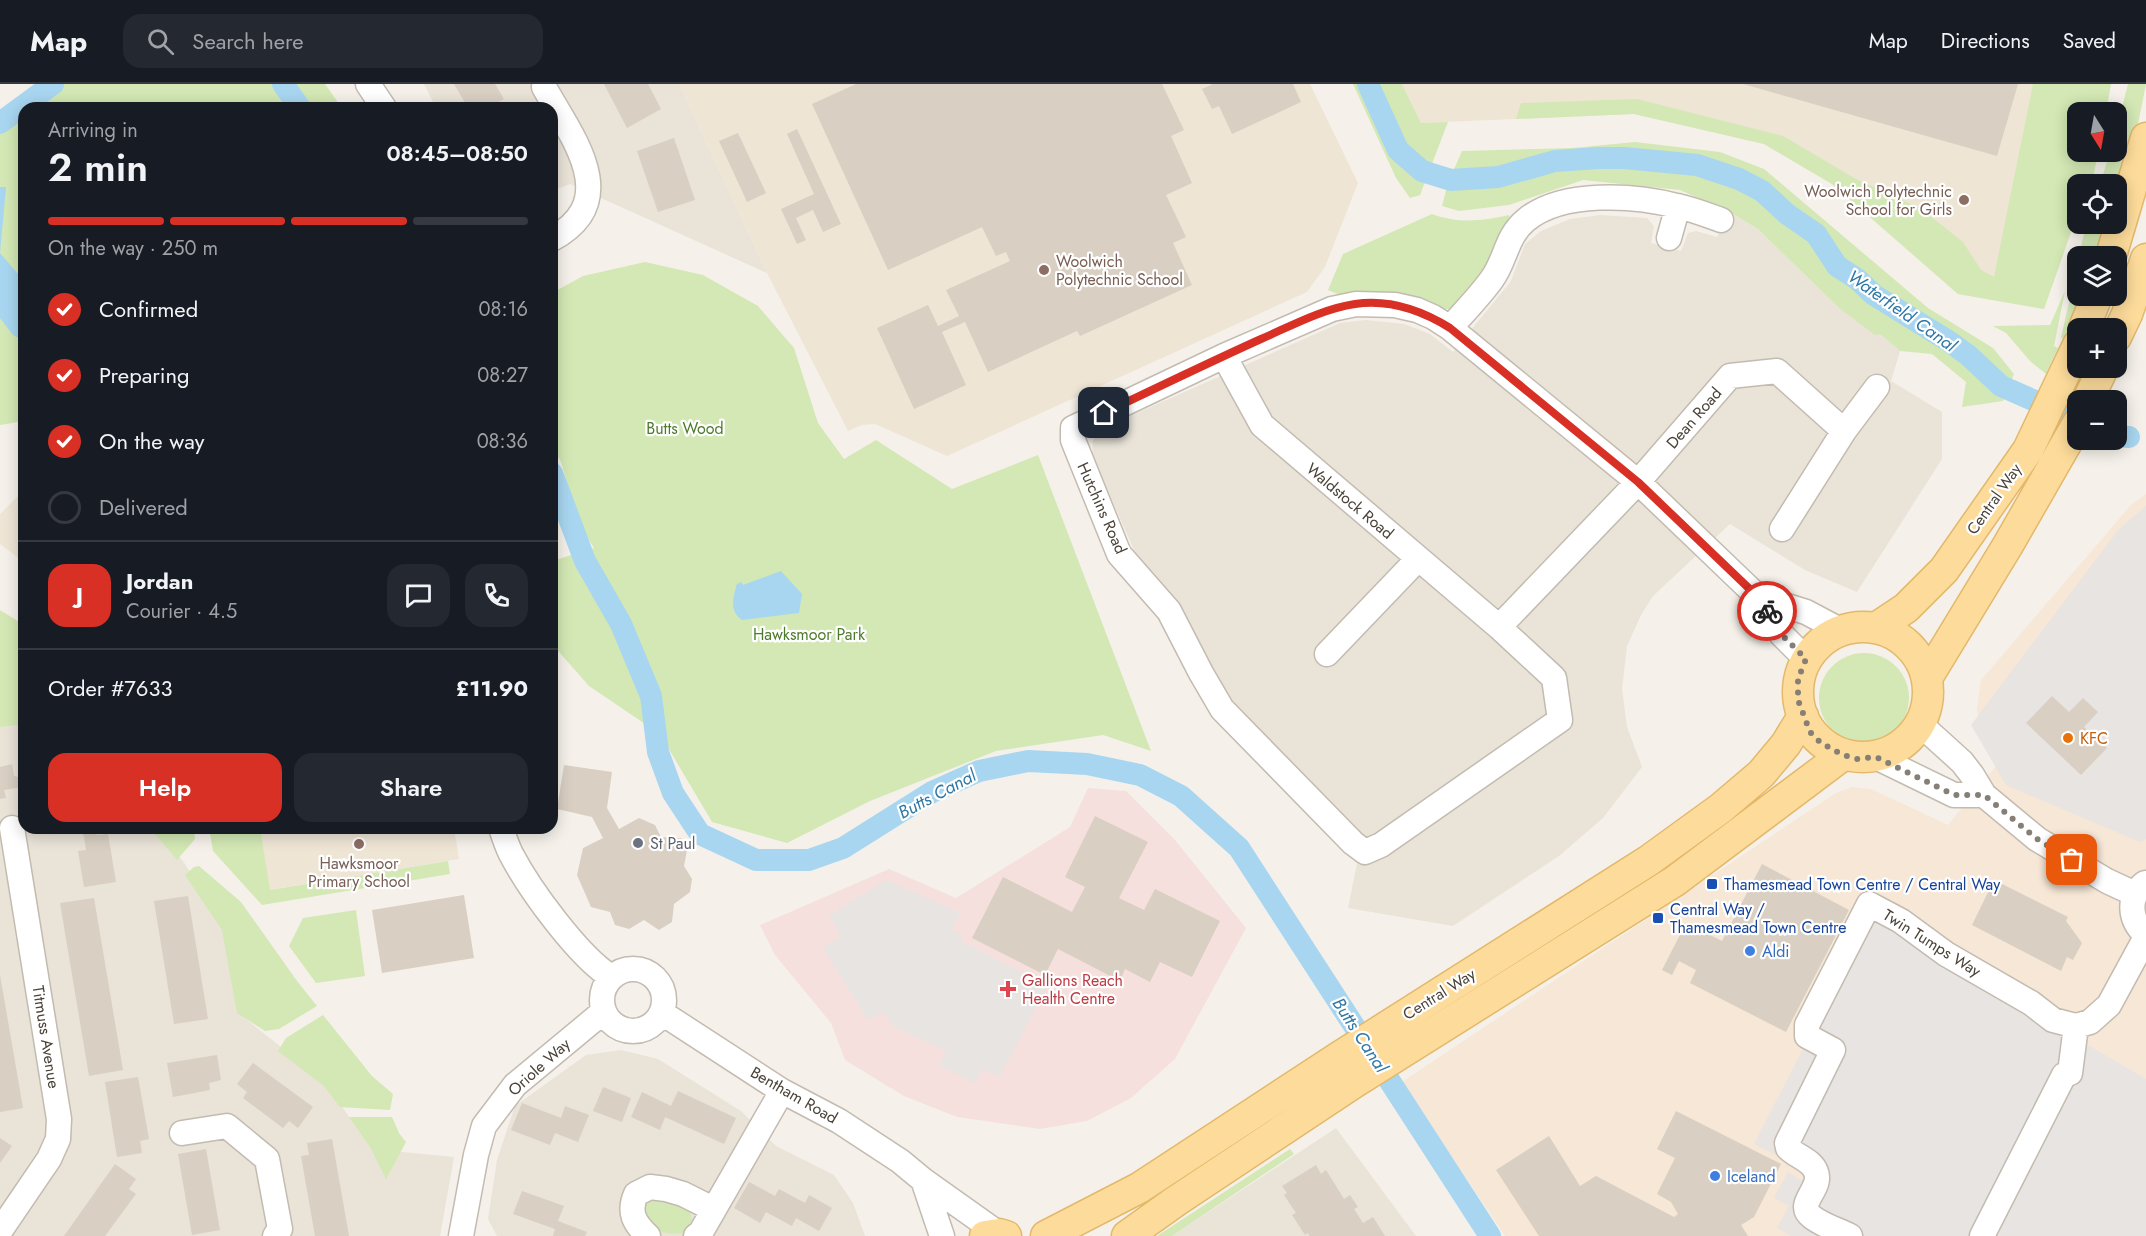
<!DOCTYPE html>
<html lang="en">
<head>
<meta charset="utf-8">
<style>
	:root { --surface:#171b24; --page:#242831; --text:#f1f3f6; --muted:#9ea1a6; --line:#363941; --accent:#d93025 }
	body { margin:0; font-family:Jost,sans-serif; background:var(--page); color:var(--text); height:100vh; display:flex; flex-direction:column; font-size:22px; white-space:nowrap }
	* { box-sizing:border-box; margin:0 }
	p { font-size:20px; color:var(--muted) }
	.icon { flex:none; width:33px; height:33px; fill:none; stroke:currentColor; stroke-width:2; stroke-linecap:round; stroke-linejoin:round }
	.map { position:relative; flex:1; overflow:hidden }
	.side { position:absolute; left:18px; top:18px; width:540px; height:732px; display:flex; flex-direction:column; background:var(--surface); border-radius:18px; box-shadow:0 3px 15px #0003 }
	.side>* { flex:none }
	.needle { width:39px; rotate:169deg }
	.tools { position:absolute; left:2067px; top:18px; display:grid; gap:12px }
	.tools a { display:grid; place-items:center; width:60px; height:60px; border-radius:12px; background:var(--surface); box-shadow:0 3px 15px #0003; font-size:30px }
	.pin { position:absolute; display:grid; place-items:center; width:51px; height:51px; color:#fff; margin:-26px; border-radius:12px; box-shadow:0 3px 9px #0006 }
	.courier { position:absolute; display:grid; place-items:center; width:60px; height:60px; margin:-30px; border:4px solid #d93025; border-radius:50%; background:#fff; color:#222; box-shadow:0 2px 8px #0007 }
	.headline em { font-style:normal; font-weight:600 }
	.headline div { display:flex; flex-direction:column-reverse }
	.headline { display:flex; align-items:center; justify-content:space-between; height:102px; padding:0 30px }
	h1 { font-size:39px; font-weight:600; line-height:45px }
	.bar { display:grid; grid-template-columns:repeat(4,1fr); gap:9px 6px; align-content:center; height:72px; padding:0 30px }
	.bar i { height:8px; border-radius:4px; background:var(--line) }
	.bar .selected { background:var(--accent) }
	.bar p { grid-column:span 4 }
	.line { display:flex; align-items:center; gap:15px; padding:0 30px; border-top:2px solid var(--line) }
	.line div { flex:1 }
	.round { display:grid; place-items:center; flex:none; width:63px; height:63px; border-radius:18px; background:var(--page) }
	ol { padding:0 30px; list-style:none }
	li { display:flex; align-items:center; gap:18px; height:66px }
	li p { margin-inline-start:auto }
	li .icon { padding:6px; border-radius:50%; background:var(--accent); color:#fff; stroke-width:4 }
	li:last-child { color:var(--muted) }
	li i { width:33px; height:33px; border:3px solid var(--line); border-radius:50% }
	.button { display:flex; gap:12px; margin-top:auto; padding:12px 30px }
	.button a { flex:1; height:69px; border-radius:18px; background:var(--accent); color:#fff; font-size:24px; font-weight:600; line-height:69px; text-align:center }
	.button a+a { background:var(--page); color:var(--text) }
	header { display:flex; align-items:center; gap:36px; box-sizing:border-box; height:84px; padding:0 30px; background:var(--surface); border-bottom:2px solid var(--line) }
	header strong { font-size:28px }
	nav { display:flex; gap:33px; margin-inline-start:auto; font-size:21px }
	.search { width:420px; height:54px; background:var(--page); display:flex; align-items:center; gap:15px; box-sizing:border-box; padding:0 21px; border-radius:18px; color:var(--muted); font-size:22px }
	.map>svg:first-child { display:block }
	.residential { fill:#e9e3d8 }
	.commercial { fill:#f6e7d6 }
	.education { fill:#eee5d5 }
	.medical { fill:#f5e0de }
	.green { fill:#d3e8b4 }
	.parking { fill:#e7e4e2 }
	.water { fill:#a8d6f0 }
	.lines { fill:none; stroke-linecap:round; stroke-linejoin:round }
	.canal { stroke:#a8d6f0; stroke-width:22 }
	.building { fill:#d9cfc3 }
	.minor-casing { stroke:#c3bbb0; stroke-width:27 }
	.major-casing { stroke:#e3b86a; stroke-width:33 }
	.minor { stroke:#fff; stroke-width:24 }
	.major { stroke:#fddc9b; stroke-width:30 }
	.done { stroke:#857f76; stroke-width:6; stroke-dasharray:0 10.8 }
	.route { stroke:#d93025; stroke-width:8 }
	.education-dot { fill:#8d6e63; stroke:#fff; stroke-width:2 }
	.food-dot { fill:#e8710a; stroke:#fff; stroke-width:2 }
	.worship-dot { fill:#6b7280; stroke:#fff; stroke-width:2 }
	.transit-dot { fill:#1a4fb4; stroke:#fff; stroke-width:2 }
	.shop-dot { fill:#3f7fe0; stroke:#fff; stroke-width:2 }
	.health-dot { fill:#e0444e; stroke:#fff; stroke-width:2 }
	.labels { text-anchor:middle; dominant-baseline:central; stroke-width:4.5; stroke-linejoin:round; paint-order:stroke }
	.education-label { font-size:16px; fill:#785e54; stroke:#fff; text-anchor:end }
	.street-label { font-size:16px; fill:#494238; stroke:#fff }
	.park-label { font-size:16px; fill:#4e7b2b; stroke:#fff }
	.food-label { font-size:16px; fill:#c56008; stroke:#fff; text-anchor:start }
	.worship-label { font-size:16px; fill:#5b616d; stroke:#fff; text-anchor:start }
	.transit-label { font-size:16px; fill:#164399; stroke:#fff; text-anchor:start }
	.shop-label { font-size:16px; fill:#366cbe; stroke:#fff; text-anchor:start }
	.health-label { font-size:16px; fill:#be3a42; stroke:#fff; text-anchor:start }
	.water-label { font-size:18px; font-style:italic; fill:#2f78a5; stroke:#fff }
</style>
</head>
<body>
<header>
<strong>Map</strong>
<div class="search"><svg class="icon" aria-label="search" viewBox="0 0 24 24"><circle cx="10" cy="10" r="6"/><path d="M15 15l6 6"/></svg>Search here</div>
<nav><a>Map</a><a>Directions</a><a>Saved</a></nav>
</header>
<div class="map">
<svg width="2146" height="1152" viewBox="0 0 2146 1152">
	<rect width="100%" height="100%" fill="#f5f1ea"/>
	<path class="residential" d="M424,0h255l88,189 -197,-89 -18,7v-83h-116z
		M1728,127l30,18 80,78 42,27 20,17 -9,30 51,31v47l-85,133 -52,-22 -75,-46 -77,72 -12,19 -14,31 -5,43 5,38 15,40 -39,51 -44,38 -106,70 -105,-18 13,-64 -135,-140 -84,-136 -50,-113 1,-15 10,-12 237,-105 26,-3 38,4 26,10 23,18 58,-71 14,-37 16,-13 29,-12 30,-4 47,3 7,8 -3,17 30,8 7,-18 8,-2 21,6z
		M0,636l24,5v103h130l29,33 40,63 18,91 85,68 45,66 83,8 -14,79h-440z
		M621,966l37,9 83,52 35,35 58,29 19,28 12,33h-368l-9,-17 9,-59 18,-54 71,-51z
		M1336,1044l80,108h-244z"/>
	<path class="commercial" d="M2146,410v742h-641l-103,-154 434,-289 16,-6 19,2 77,36 52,-64 -19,-33 -4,-18 4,-30 150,-175z"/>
	<path class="education" d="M679,0h631l48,99 -33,84 -18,25 -360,164 -72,-32 -13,1 -14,6 -81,-158z
		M1402,0h709l-5,28h-28v40h20l-4,21 -4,11h-12l-1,31 -33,94 -86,-15 -126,-110 -68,-40 -130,-30 -213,9z
		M24,406v72l-24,-18v-30z
		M260,744h194l5,31 -190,31z"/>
	<path class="medical" d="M1088,704l38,3 49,49 71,88 -71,131 -44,39 -44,23 -47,8 -83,-12 -53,-21 -59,-36 -14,-37 -56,-68 -15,-30 129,-56 67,29 114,-71z"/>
	<path class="green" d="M48,0h277l17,24h-318v313l-24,4v-304z
		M1353,0h49l19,39 27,-1 -28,73 -10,3 -14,-20z
		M2033,0h78l-5,28h-28v40h20l-4,21 -4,11h-12l-1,31 -33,94 -86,-15 -126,-110 -68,-40 -130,-30 -118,5 5,-16 116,-4 146,37 73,43 64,29 43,34 18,28 13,7z
		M2128,0h18l-8,40 -21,80 -1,-20h-16l10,-32h6l1,-25z
		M1635,58l85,10 44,17 164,139 65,40 21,26 -11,27 -41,6 4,-25 -34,-28 -32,-3 -20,-17 -5,1 -37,-28 -80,-78 -30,-18 -48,-21 -97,-10 -74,25 -50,6 -17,-5 6,-23 14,-32 111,-3z
		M1432,130c27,10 50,7 77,1l1,7 -22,47 -31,36 -8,4h-13l-96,-14 -12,-5 15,-36z
		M2086,140h24l-11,32h-20z
		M645,178l58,13 55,31 36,42 24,75 26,36 32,-19 76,49 86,-34 113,296 -48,-16 -107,16 -126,50 -83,42 -75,-21 -52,-88 -71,-48 -37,-42v-83l42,-13 -14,-22 -19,-64 -9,-17v-152l31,-17z
		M2077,182l1,30h7l-19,43 -5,-1z
		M2065,207l-11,55 4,2 -12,26 -16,-13 -24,-28 -13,-7 57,-1z
		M0,526l24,15v99l-24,3z
		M1819 614a45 45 0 1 1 90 0a45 45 0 1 1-90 0Z
		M150,744h44l1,11 -18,21z
		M209,744h51l10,62 178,-29 2,13 -188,31 -49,-54z
		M199,782l42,36 56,79 20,25 -38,23 -14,2 -28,-18 -15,-83 -37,-55 9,-8z
		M356,826l9,66 -49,7 -27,-37 14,-28z
		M323,931l49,61 21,18 -3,16 -50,-3 -16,-21 -46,-35 8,-13z
		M349,1033h43l7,16 7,9 -20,37 -15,-30z
		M1290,1065l4,5 -122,82h-15z
		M663,1113c17,8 42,15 20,36 -23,3 -31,-5 -42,-22l4,-11z"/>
	<path class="parking" d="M2146,422v333l-6,3 -134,-57 -35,-60 148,-196z
		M886,796l74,33 -8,16 11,7 -2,5 87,45 -49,91 -16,-8 -9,14 -35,-18 7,-14 -52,-24 -11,-15 -15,8 -45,-72 18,-11 -12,-22z
		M1867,832l279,163v157h-355l-14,-8 12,-22 -15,-8 14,-26 13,8 3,-3 -15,-15 -35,-18 47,-91z"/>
	<path class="water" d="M0,103h6l-6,66 24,28v60l-11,-6 -13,-17z
		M781,487l21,23 -3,19 -57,7c-13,-9 -9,-23 -5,-36l4,-2 2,3z"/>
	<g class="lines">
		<path class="canal" d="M283,0l17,24
			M1368,0l30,66 24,21 29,9 47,-3 57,-16 43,-3h26l73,7 42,14 23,12 25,23 29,20 21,32 20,13 17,16 76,47 19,14 32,30 77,34
			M0,39l53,-39
			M2116,352l13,1
			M552,389l33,88 36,63 30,72 7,56 15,41 27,41 56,26h53l34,-12 89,-56 47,-21 49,-10 59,3 53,11 41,21 58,52 251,388"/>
	</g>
	<path class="building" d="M454,0h41l9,15 -17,9h-19z
		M604,0h44l13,25 -34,19z
		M856,0h306l22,46 -13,6 21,47 -26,12 20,42 -13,6 19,42 -112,51 -3,-5 -89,41 -23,-50 -23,10 24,53 -52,24 -37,-81 51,-23 10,21 21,-10 -13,-26 64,-29 -4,-9 -10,4 -14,-29 -94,43 -76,-166z
		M1213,0h80l8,18 -69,32 -13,-28 -7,3 -10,-20z
		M1743,0h275l-21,72z
		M797,45l44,95 -18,8 -10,-22 -17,8 10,22 -9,4 -16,-35 33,-15 -27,-60z
		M738,49l28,60 -19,9 -28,-61z
		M674,54l21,62 -37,12 -21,-61z
		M2052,612l17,16 14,-14 15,14 -14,15 23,21 -26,27 -55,-52z
		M12,680l2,12 10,2v12l-8,-2 -12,2 2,8 -6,1v-32z
		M564,681l48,7 -5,36 12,21 20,-11 16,7 6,12 20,1 6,12 -3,16 8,13 -2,13 -16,12 -2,18 -13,8 -15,-10 -15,9 -14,-4 -5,-13 -19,-5 -14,-32 6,-27 20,-10 -11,-21 -35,-8z
		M1095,732l53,26 -29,56 25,12 11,-21 65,32 -28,56 -32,-15 -10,20 -25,-13 -5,12 -62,-32 -13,26 -73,-37 31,-61 69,35 13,-25 -20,-10z
		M80,744h13l4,7 11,-1 8,48 -32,5 -6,-36 8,-1 -2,-13z
		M1762,780l87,46 -63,122 -96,-49 6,-13 -17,-9 -7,14 -10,-5 23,-45 10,5 1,-2 26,13z
		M1994,796l74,37 -2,4 16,22 -9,17 -6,-3 -6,14 -89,-46z
		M464,811l10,63 -92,15 -10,-63z
		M188,812l20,123 -34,5 -20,-123z
		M94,814l29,172 -34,6 -29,-173z
		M0,891l23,133 -23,4z
		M217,971l4,25 -12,3 1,7 -37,7 -6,-34z
		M253,979l60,44 -15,21 -9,-7 -6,7 -40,-30 4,-6 -10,-8z
		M138,993l11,62 -9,2 2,12 -25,4 -12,-75z
		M603,1003l28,11 -9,24 -29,-11z
		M678,1007l58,27 -12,26 -59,-27 -5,13 -29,-13 11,-25 29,14z
		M522,1019l39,15 4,-12 24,9 -11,27 -23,-9 -5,12 -39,-15z
		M1676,1027l105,53 -27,53 -13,8 7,11h-209l-43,-66 53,-34 31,50 16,-10 78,41 4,-3 -7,-12 -14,-8 18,-36 -18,-9z
		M0,1054l12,8 -12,17z
		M332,1055l17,97h-34l-14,-80 8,-1 -2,-12z
		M206,1065l14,81 -28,5 -14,-81z
		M115,1080l21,15 -7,10 7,5 -31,42h-41z
		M1316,1081l5,9 5,-4 18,29 6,-4 8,12 -4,2 9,14 10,-6 12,19h-76l-1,-3 -3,2 -13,-20 4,-2 -12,-18 3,-2 -5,-7z
		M749,1098l26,14 4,-7 26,14 4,-8 23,13 -13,23 -23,-13 -4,8 -26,-14 -6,11 -26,-15z
		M522,1107l42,15 -6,15 29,11 -2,4h-32l2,-7 -42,-15z"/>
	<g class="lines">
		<defs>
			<path id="minor" d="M368,0l16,24
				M544,3c27,49 80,113 8,152
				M1669,154l9,-32
				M1450,244l188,154 120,115 24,38 24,24
				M1224,272l38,69 237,202 139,-145 92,-106 47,-5 67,60 -62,98
				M1844,347l33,-44
				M1758,513l48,15 34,18
				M1499,543l55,51 6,42 -179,125 -16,7 -12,-9 -131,-134 -21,-36 -32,-62 -50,-57 -46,-114v-12l151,-72 108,-47 24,-5 39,1 22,5 16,7 17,11c14,-16 30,-32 42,-49 14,-19 14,-43 34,-59 36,-30 109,-25 151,-14 15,3 30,9 44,14
				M1327,570l91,-95
				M1920,640l42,38 10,13 12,20 53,44 70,42 28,13
				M1876,673l78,38h30
				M501,744c3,9 6,18 10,26 19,36 67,102 100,123
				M2145,799c-18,14 -16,37 1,52
				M602 916a31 31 0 1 1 62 0a31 31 0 1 1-62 0Z
				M662,929l120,78 57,30 61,40 23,19 76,54
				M182,1049l45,-7 40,33 13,70 -5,7
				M923,1096l19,56
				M0,1147l49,-72 9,-20 1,-20 -47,-291
				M461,1152l15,-81 8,-29 31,-41 88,-73
				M648,1152c-14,-13 -20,-24 -12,-42l14,-7 16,2 17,5 30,15
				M696,1152l5,-4 81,-141
				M1850,1152c-12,-6 -28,-11 -38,-19 -18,-13 11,-28 4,-45 -4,-12 -19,-15 -28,-24l-1,-5 46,-93 -26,-14v-11l62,-121 32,17 45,33 85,49 22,17 23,6 14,-4 19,-17 37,-68
				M1982,1152l82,-161 6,-2 6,-47"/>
			<path id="major" d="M2111,172l35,-118
				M2084,244l13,-32
				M2116,253l11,-23 19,-55
				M2088,316l15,-32
				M1798 608a65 65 0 1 1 130 0a65 65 0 1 1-130 0Z
				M1876,544l30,-20 38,-38 84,-120 50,-105
				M1927,594l81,-133 70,-122
				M985,1152l14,-2 7,2
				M1046,1152l93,-48 200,-131 309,-196 73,-53 40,-34 25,-30 17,-28
				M1127,1152l49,-35 179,-119 320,-201 168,-126"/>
		</defs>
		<use href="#minor" class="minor-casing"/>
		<use href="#major" class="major-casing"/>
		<use href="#minor" class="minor"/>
		<use href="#major" class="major"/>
	</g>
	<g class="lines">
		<path class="done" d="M1767,527l15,24 24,24 -8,20v21l12,32 11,11 22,12 14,4 19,-2 78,38h30l53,44 35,21"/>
		<path class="route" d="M1104,329c52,-25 104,-50 157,-74 30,-13 61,-30 94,-35 34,-5 66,6 95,24l188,154 120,115 9,14"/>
	</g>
	<g class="education-dot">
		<circle cx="1964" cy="116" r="6"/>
		<circle cx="1044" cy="186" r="6"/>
		<circle cx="359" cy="760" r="6"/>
	</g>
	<circle class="food-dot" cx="2068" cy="654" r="6"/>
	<circle class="worship-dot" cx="638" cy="759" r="6"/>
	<g class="transit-dot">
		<rect x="1706" y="794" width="12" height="12" rx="3"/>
		<rect x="1652" y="828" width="12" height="12" rx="3"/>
	</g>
	<g class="shop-dot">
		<circle cx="1750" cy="867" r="6"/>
		<circle cx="1715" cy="1092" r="6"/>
	</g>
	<path class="health-dot" d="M1005 896h6v6h6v6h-6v6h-6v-6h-6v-6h6z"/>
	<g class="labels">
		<g class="education-label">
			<text x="1952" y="107">Woolwich Polytechnic<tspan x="1952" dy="18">School for Girls</tspan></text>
			<text x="1056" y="177" text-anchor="start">Woolwich<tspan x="1056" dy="18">Polytechnic School</tspan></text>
			<text x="359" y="779" text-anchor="middle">Hawksmoor<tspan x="359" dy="18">Primary School</tspan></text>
		</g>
		<g class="street-label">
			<text transform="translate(1694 334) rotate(-49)">Dean Road</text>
			<text transform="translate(1994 415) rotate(-55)">Central Way</text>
			<text transform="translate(1350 417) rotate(40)">Waldstock Road</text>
			<text transform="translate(1102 424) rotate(66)">Hutchins Road</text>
			<text transform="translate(1932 859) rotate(32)">Twin Tumps Way</text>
			<text transform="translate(1439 910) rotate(-32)">Central Way</text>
			<text transform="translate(46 953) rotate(81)">Titmuss Avenue</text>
			<text transform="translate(539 983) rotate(-42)">Oriole Way</text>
			<text transform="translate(794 1011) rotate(30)">Bentham Road</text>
		</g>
		<g class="park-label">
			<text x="685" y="344">Butts Wood</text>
			<text x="809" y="550">Hawksmoor Park</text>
		</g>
		<g class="food-label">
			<text x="2080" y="654">KFC</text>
		</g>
		<g class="worship-label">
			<text x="650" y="759">St Paul</text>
		</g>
		<g class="transit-label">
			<text x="1724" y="800">Thamesmead Town Centre / Central Way</text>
			<text x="1670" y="825">Central Way /<tspan x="1670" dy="18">Thamesmead Town Centre</tspan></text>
		</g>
		<g class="shop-label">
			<text x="1762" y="867">Aldi</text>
			<text x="1727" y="1092">Iceland</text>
		</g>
		<g class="health-label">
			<text x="1022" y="896">Gallions Reach<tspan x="1022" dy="18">Health Centre</tspan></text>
		</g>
		<g class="water-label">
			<text transform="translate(1902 227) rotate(35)">Waterfield Canal</text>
			<text transform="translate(937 710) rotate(-28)">Butts Canal</text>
			<text transform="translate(1360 951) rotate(57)">Butts Canal</text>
		</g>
	</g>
</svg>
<div class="tools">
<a><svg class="needle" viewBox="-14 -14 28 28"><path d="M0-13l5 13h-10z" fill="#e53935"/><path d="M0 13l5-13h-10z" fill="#9ea1a6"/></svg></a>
<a><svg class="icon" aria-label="locate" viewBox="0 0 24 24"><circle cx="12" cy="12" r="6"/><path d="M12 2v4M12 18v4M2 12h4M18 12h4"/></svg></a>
<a><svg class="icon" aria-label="layers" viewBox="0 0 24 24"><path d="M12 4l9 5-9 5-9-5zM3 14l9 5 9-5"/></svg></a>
<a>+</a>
<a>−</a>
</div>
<div class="pin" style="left:2072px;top:776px;background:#ea580c"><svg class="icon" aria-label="bag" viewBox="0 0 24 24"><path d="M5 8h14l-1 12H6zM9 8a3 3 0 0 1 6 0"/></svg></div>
<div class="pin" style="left:1104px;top:329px;background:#1f2937"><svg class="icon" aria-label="home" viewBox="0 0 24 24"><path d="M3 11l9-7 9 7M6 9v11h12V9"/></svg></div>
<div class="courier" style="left:1767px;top:527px"><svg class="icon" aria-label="bike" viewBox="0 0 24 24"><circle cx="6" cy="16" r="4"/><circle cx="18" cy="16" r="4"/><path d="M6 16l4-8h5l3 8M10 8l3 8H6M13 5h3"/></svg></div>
<section class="side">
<div class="headline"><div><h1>2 min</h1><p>Arriving in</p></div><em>08:45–08:50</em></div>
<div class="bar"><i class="selected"></i><i class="selected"></i><i class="selected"></i><i></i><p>On the way · 250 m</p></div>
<ol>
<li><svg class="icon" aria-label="check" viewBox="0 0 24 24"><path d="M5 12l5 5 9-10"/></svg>Confirmed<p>08:16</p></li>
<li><svg class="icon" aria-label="check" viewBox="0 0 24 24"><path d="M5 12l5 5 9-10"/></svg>Preparing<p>08:27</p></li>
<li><svg class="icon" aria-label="check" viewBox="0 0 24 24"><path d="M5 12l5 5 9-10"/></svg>On the way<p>08:36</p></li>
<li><i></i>Delivered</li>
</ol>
<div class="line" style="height:108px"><b class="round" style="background:var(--accent);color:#fff">J</b><div><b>Jordan</b><p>Courier · 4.5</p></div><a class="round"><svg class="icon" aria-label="chat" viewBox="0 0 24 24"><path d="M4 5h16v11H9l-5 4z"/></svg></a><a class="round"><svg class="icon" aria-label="phone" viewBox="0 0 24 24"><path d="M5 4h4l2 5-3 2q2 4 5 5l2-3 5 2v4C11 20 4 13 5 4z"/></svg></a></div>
<div class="line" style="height:78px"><div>Order #7633</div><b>£11.90</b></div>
<div class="button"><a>Help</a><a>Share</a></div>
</section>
</div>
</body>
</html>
